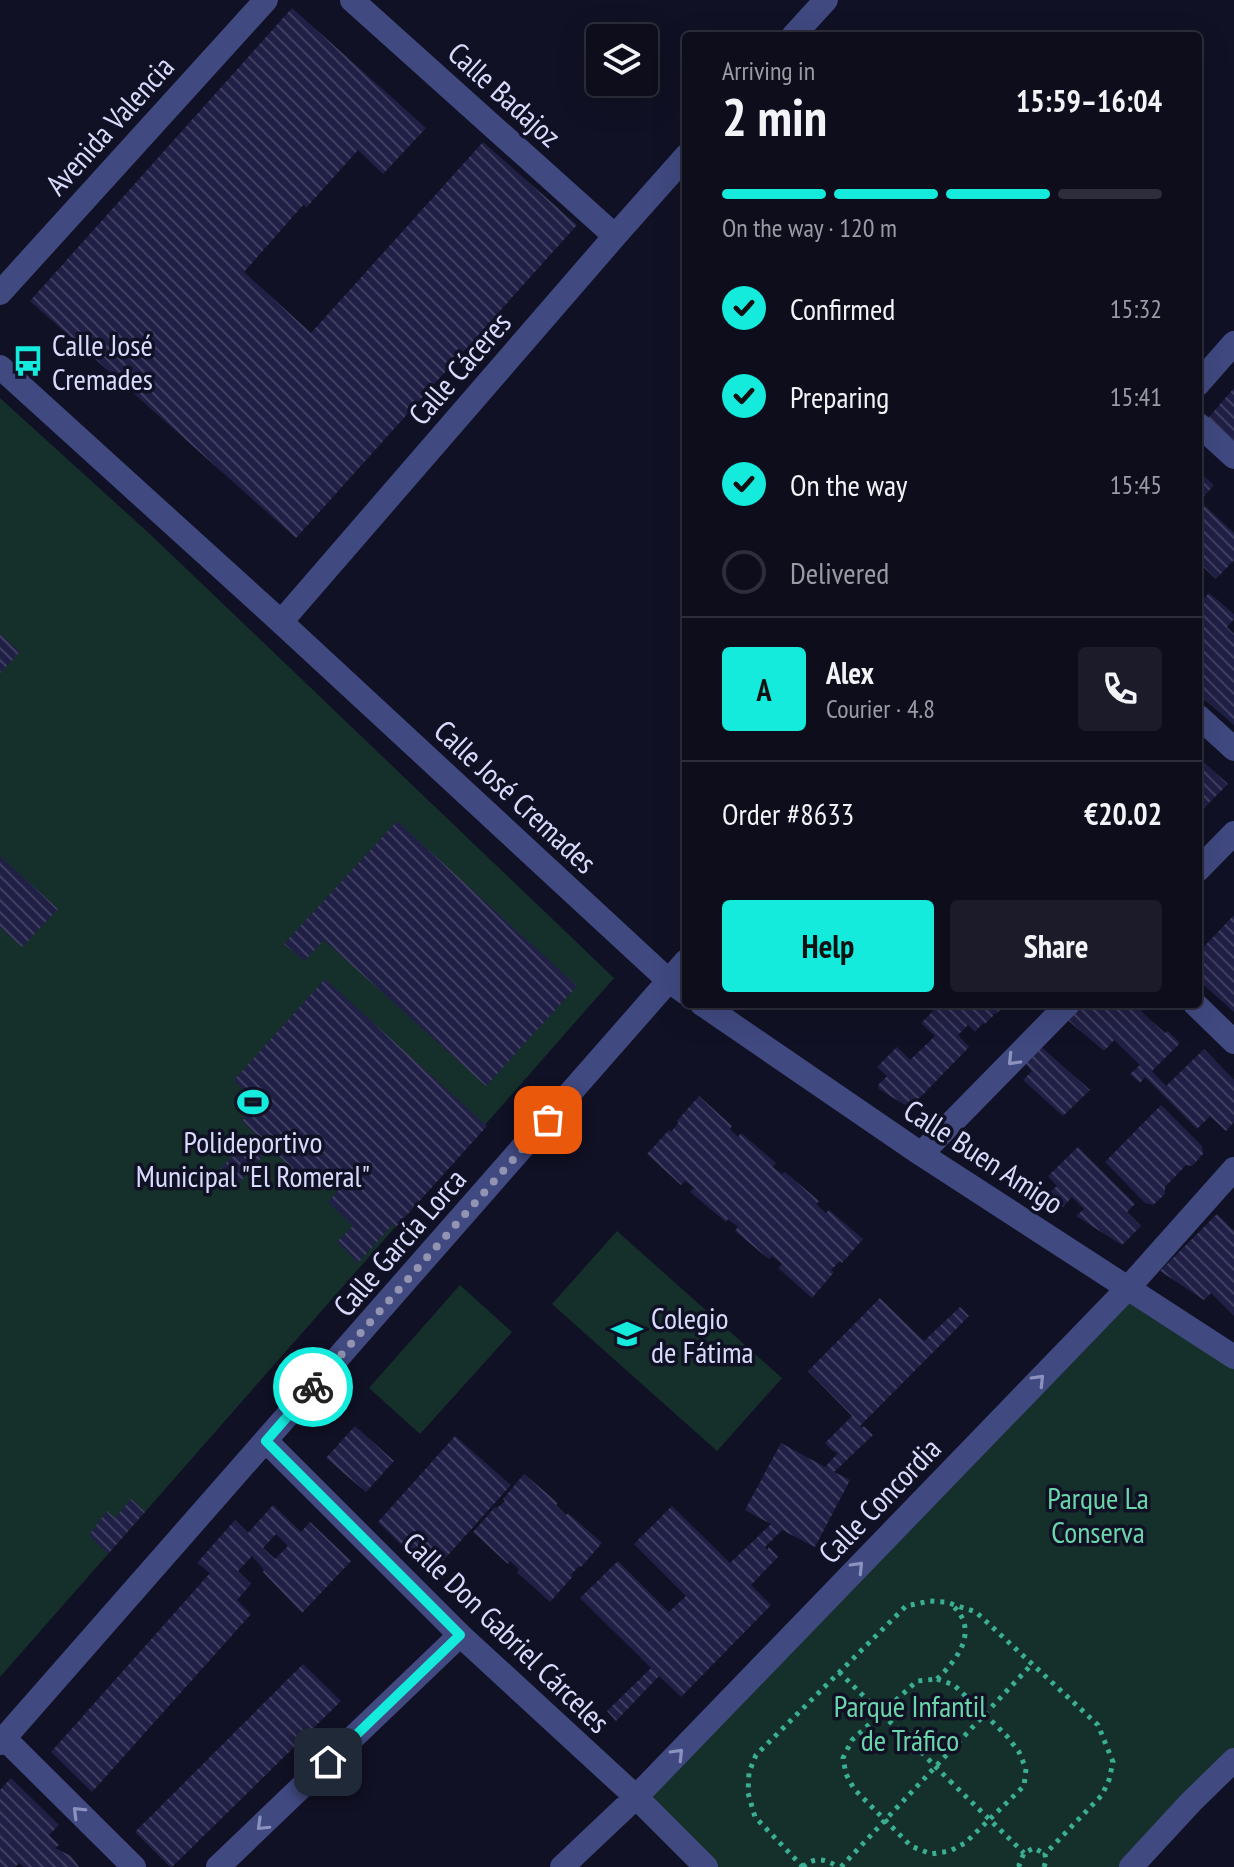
<!DOCTYPE html>
<html lang="en">
<head>
<meta charset="utf-8">
<style>
	:root { --surface:#0d0d1c; --page:#1b1b29; --text:#f1f3f6; --muted:#9a9ca3; --line:#2d2d3b; --accent:#15ebdd }
	body { margin:0; font-family:"PT Sans Narrow",sans-serif; background:var(--page); color:var(--text); height:100vh; display:flex; flex-direction:column; font-size:30px; white-space:nowrap }
	* { box-sizing:border-box; margin:0 }
	p { font-size:26px; color:var(--muted) }
	.icon { flex:none; width:44px; height:44px; fill:none; stroke:currentColor; stroke-width:2; stroke-linecap:round; stroke-linejoin:round }
	.map { position:relative; flex:1; overflow:hidden }
	.details { position:absolute; left:682px; top:32px; width:520px; height:976px; display:flex; flex-direction:column; background:var(--surface); border-radius:8px; box-shadow:0 8px 32px #0002,0 0 0 2px var(--line) }
	.details>* { flex:none }
	.fabs { position:absolute; left:586px; top:24px; display:grid; gap:16px }
	.fabs a { display:grid; place-items:center; width:72px; height:72px; border-radius:8px; background:var(--surface); box-shadow:0 8px 32px #0002,0 0 0 2px var(--line); font-size:40px }
	.pin { position:absolute; display:grid; place-items:center; width:68px; height:68px; color:#fff; margin:-34px; border-radius:16px; box-shadow:0 4px 12px #0006 }
	.courier { position:absolute; display:grid; place-items:center; width:80px; height:80px; margin:-40px; border:6px solid #15ebdd; border-radius:50%; background:#fff; color:#222; box-shadow:0 2px 10px #0007 }
	.overview em { font-style:normal; font-weight:600 }
	.overview div { display:flex; flex-direction:column-reverse }
	.overview { display:flex; align-items:center; justify-content:space-between; height:136px; padding:0 40px }
	h1 { font-size:52px; font-weight:600; line-height:60px }
	.bar { display:grid; grid-template-columns:repeat(4,1fr); gap:12px 8px; align-content:center; height:96px; padding:0 40px }
	.bar i { height:10px; border-radius:6px; background:var(--line) }
	.bar .current { background:var(--accent) }
	.bar p { grid-column:span 4 }
	.line { display:flex; align-items:center; gap:20px; padding:0 40px; border-top:2px solid var(--line) }
	.line div { flex:1 }
	.round { display:grid; place-items:center; flex:none; width:84px; height:84px; border-radius:8px; background:var(--page) }
	ol { padding:0 40px; list-style:none }
	li { display:flex; align-items:center; gap:24px; height:88px }
	li p { margin-inline-start:auto }
	li .icon { padding:8px; border-radius:50%; background:var(--accent); color:#111; stroke-width:4 }
	li:last-child { color:var(--muted) }
	li i { width:44px; height:44px; border:4px solid var(--line); border-radius:50% }
	.action { display:flex; gap:16px; margin-top:auto; padding:16px 40px }
	.action a { flex:1; height:92px; border-radius:8px; background:var(--accent); color:#111; font-size:32px; font-weight:600; line-height:92px; text-align:center }
	.action a+a { background:var(--page); color:var(--text) }
	.map>svg:first-child { display:block }
	.green { fill:#152f2a }
	.building { fill:url(#building-back-hatch); fill-rule:evenodd }
	.lines { fill:none; stroke-linecap:round; stroke-linejoin:round }
	.path { stroke:#3aaf94; stroke-width:5; stroke-dasharray:4 6; stroke-linecap:butt }
	.minor { stroke:#404980; stroke-width:24 }
	.path-bridge { stroke:#3aaf94; stroke-width:5; stroke-dasharray:4 6; stroke-linecap:butt }
	.oneway { stroke:#8c92be }
	.done { stroke:#9394b1; stroke-width:8; stroke-dasharray:0 14.4 }
	.route { stroke:#15ebdd; stroke-width:10 }
	.labels { text-anchor:middle; dominant-baseline:central; stroke-width:7; stroke-linejoin:round; paint-order:stroke }
	.street-label { font-size:30px; fill:#d9dbfc; stroke:#111125 }
	.poi-label { font-size:30px; fill:#d9dbfc; stroke:#111125; text-anchor:start }
	.park-label { font-size:30px; fill:#6ad6a9; stroke:#111125 }
</style>
</head>
<body>
<div class="map">
<svg width="1234" height="1867" viewBox="0 0 1234 1867">
	<defs>
		<pattern id="building-back-hatch" width="6" height="6" patternUnits="userSpaceOnUse" patternTransform="scale(2)"><rect width="6" height="6" fill="#201f45"/><path d="M-1 5l2 2M0 0l6 6M5-1l2 2" fill="none" stroke="#403f61"/></pattern>
	</defs>
	<rect width="100%" height="100%" fill="#111125"/>
	<path class="green" d="M0,398l152,138 462,442 -614,699z
		M617,1231l165,147 -65,73 -165,-147z
		M460,1285l52,47 -92,102 -51,-46z
		M1128,1288l106,69v403l-103,107h-428l-67,-70z"/>
	<path class="building" d="M292,8l134,120 -43,46 -25,-24 -52,58 -2,-4 -60,68 67,61 172,-191 94,83 -281,313 -266,-237z
		M1234,388v53l-26,-23z
		M1198,471l16,14 -14,16 34,32v27l-18,19 -18,-17z
		M1209,593l25,21v5l-7,8 7,7v91l-36,-31v-7l7,-8 -7,-6v-70l1,1z
		M0,634l20,18 -20,21z
		M1198,757l30,27 -30,30z
		M397,821l180,165 -91,100 -162,-146 -20,21 -20,-17z
		M0,856l58,53 -36,38 -22,-20z
		M1234,915v97l-36,-32v-27z
		M325,979l162,147 -91,101 -3,-3 -35,39 -21,-21 16,-16 -25,-24 17,-20 -15,-13 -17,19 -71,-67 15,-17 -23,-24z
		M927,1004h79l-10,10h-4l2,1 -9,9 -2,-1 -8,9 -7,-7 -10,10 11,12 -59,61 -31,-19 -1,-4 9,-9 -10,-9 20,-20 13,13 25,-24 -14,-13 12,-12z
		M1077,1004h58l10,11 20,18 3,-2 12,12 -28,28 14,15 38,-37 30,31v42l-8,9 -16,-15 -13,13 -52,-52 -5,6 -10,-9 10,-9 -26,-25 -10,11 -40,-34z
		M1038,1044l52,46 -27,26 -40,-36 9,-9 -10,-11z
		M699,1096l33,30 -2,3 8,8 3,-4 35,30 -3,4 9,7 3,-2 34,29 -3,3 10,9 3,-3 34,29 -21,24 -2,-2 -9,9 3,2 -22,26 -34,-30 4,-4 -10,-8 -3,3 -34,-28 3,-4 -10,-8 -2,3 -36,-30 4,-4 -9,-7 -4,4 -34,-31 22,-24 2,2 8,-10 -2,-1z
		M1161,1105l41,41 1,8 -11,12 -6,-1 -21,22v7l-12,11 -8,-2 -40,-41z
		M252,1136l15,15 -30,34 -18,-15z
		M1078,1147l57,57 -8,8 14,14 -19,19 -46,-29 8,-7 -12,-12 -9,10 -17,-11 11,-10 -9,-10z
		M1217,1214l17,17v85l-23,-23 -7,7 -44,-29z
		M880,1298l44,43 36,-34 9,9 -109,110 2,2 2,-2 9,9 -39,37 16,8 -35,67 -33,-17 -17,17 2,3 2,-3 9,10 -27,28 20,20 -90,92 -22,-21 -43,45 -9,-10 44,-43 -71,-70 38,-37 51,51 17,-16 -52,-52 38,-38 58,57 41,-39 -26,-14 36,-67 44,24 13,-14 -5,-2 -8,-8 27,-27 -44,-45z
		M355,1426l39,35 -28,31 -40,-34z
		M455,1436l56,49 -80,89 -53,-52z
		M524,1474l34,29 -2,2 10,10 2,-2 34,30 -21,24 -2,-1 -8,9 2,1 -23,26 -33,-30 2,-3 -9,-8 -2,3 -35,-32 22,-25 2,1 8,-7 -2,-2z
		M131,1499l14,13 -37,42 -19,-19 18,-24 8,7z
		M273,1505l28,27 9,-10 41,39 -49,52 -39,-41 1,-2 -12,-14 -14,15 13,13 -14,16 14,14 -159,178 -41,-40 159,-179 -13,-10 38,-43 13,13zM276,1534l12,12 -13,13 -12,-11z
		M303,1664l38,37 -169,166h-2l-35,-35z
		M11,1778l48,47 -10,10 10,10 -4,3 16,8 8,11h-55l-5,-4 -4,4h-15v-77z"/>
	<g class="lines">
		<path class="path" d="M839,1672l82,80
			M937,1679l17,6 52,50 13,17 7,17 -2,17 -59,57 -15,8 -19,3 -20,-8 -57,-57 -8,-15 -3,-16 9,-18 65,-59z
			M937,1679c22,-21 43,-50 14,-75
			M950,1781l74,72
			M803,1867l-48,-50 -7,-24 1,-21 7,-17 150,-149 24,-5 16,1 30,10 122,113 15,37 -4,18 -7,15 -57,59 1,7 -2,6
			M803,1867c11,-11 23,-8 35,0
			M841,1867l192,-204
			M1020,1867l-1,-2 5,-12 10,-5 11,6"/>
		<path class="minor" d="M352,0l263,236
			M793,36l33,-36
			M0,293l266,-293
			M0,367l281,255 388,359 17,12
			M1198,384l36,-41
			M1198,424l36,33
			M281,622l334,-386 71,-80
			M1198,716l36,33
			M1198,870l36,-37
			M702,1004l219,150 313,203
			M1195,1004l39,38
			M921,1154l147,-150
			M266,1441l194,194 176,162 70,70
			M4,1738l130,129
			M0,1743l686,-782
			M218,1867l242,-232
			M562,1867l74,-70 492,-509 106,-119
			M1131,1867l60,-65 43,-42"/>
		<path class="path-bridge" d="M921,1752l29,29"/>
	</g>
	<defs><path id="oneway-chevron" d="M-2-3.5L2.5 0L-2 3.5" fill="none" stroke-width="1.6" stroke-linecap="round" stroke-linejoin="round" transform="scale(2)"/></defs>
	<g class="oneway">
		<use href="#oneway-chevron" transform="translate(1013 1060) rotate(134)"/>
		<use href="#oneway-chevron" transform="translate(1039 1380) rotate(-46)"/>
		<use href="#oneway-chevron" transform="translate(858 1567) rotate(-46)"/>
		<use href="#oneway-chevron" transform="translate(678 1754) rotate(-46)"/>
		<use href="#oneway-chevron" transform="translate(78 1812) rotate(-135)"/>
		<use href="#oneway-chevron" transform="translate(262 1825) rotate(136)"/>
	</g>
	<g class="lines">
		<path class="done" d="M313,1387l235,-267"/>
		<path class="route" d="M313,1387l-47,54 194,194 -132,127"/>
	</g>
	<defs>
		<symbol id="bus-bare" viewBox="-9 -9 18 18"><path d="M-5-6H5V4H4V6H2V4H-2V6H-4V4H-5ZM-3.5-4V0h7V-4ZM-3.5 1.2v1.5H-2V1.2ZM2 1.2v1.5H3.5V1.2Z" fill="#15ebdd" stroke="#111125" stroke-width="2.5" paint-order="stroke"/></symbol>
		<symbol id="stadium-bare" viewBox="-9 -9 18 18"><path d="M0-5a6.5 5 0 1 0 0 10a6.5 5 0 1 0 0-10ZM-3.5-1.8h7v3.6h-7Z" fill="#15ebdd" stroke="#111125" stroke-width="2.5" paint-order="stroke"/></symbol>
		<symbol id="school-bare" viewBox="-9 -9 18 18"><path d="M0-5L7-2L0 1L-7-2ZM-4 1L0 2.5L4 1V4Q0 6-4 4Z" fill="#15ebdd" stroke="#111125" stroke-width="2.5" paint-order="stroke"/></symbol>
	</defs>
	<g fill-rule="evenodd">
		<use href="#bus-bare" x="6" y="339" width="44" height="44"/>
		<use href="#stadium-bare" x="231" y="1080" width="44" height="44"/>
		<use href="#school-bare" x="605" y="1312" width="44" height="44"/>
	</g>
	<g class="labels">
		<g class="street-label">
			<text transform="translate(505 94) rotate(42)">Calle Badajoz</text>
			<text transform="translate(109 125) rotate(-48)">Avenida Valencia</text>
			<text transform="translate(459 368) rotate(-49)">Calle Cáceres</text>
			<text transform="translate(516 796) rotate(43)">Calle José Cremades</text>
			<text transform="translate(984 1156) rotate(33)">Calle Buen Amigo</text>
			<text transform="translate(399 1242) rotate(-49)">Calle García Lorca</text>
			<text transform="translate(879 1500) rotate(-46)">Calle Concordia</text>
			<text transform="translate(507 1632) rotate(44)">Calle Don Gabriel Cárceles</text>
		</g>
		<g class="poi-label">
			<text x="52" y="344">Calle José<tspan x="52" dy="34">Cremades</tspan></text>
			<text x="253" y="1141" text-anchor="middle">Polideportivo<tspan x="253" dy="34">Municipal "El Romeral"</tspan></text>
			<text x="651" y="1317">Colegio<tspan x="651" dy="34">de Fátima</tspan></text>
		</g>
		<g class="park-label">
			<text x="1098" y="1497">Parque La<tspan x="1098" dy="34">Conserva</tspan></text>
			<text x="910" y="1705">Parque Infantil<tspan x="910" dy="34">de Tráfico</tspan></text>
		</g>
	</g>
</svg>
<div class="fabs">
<a><svg class="icon" aria-label="layers" viewBox="0 0 24 24"><path d="M12 4l9 5-9 5-9-5zM3 14l9 5 9-5"/></svg></a>
</div>
<div class="pin" style="left:548px;top:1120px;background:#ea580c"><svg class="icon" aria-label="bag" viewBox="0 0 24 24"><path d="M5 8h14l-1 12H6zM9 8a3 3 0 0 1 6 0"/></svg></div>
<div class="pin" style="left:328px;top:1762px;background:#1f2937"><svg class="icon" aria-label="home" viewBox="0 0 24 24"><path d="M3 11l9-7 9 7M6 9v11h12V9"/></svg></div>
<div class="courier" style="left:313px;top:1387px"><svg class="icon" aria-label="bike" viewBox="0 0 24 24"><circle cx="6" cy="16" r="4"/><circle cx="18" cy="16" r="4"/><path d="M6 16l4-8h5l3 8M10 8l3 8H6M13 5h3"/></svg></div>
<section class="details">
<div class="overview"><div><h1>2 min</h1><p>Arriving in</p></div><em>15:59–16:04</em></div>
<div class="bar"><i class="current"></i><i class="current"></i><i class="current"></i><i></i><p>On the way · 120 m</p></div>
<ol>
<li><svg class="icon" aria-label="check" viewBox="0 0 24 24"><path d="M5 12l5 5 9-10"/></svg>Confirmed<p>15:32</p></li>
<li><svg class="icon" aria-label="check" viewBox="0 0 24 24"><path d="M5 12l5 5 9-10"/></svg>Preparing<p>15:41</p></li>
<li><svg class="icon" aria-label="check" viewBox="0 0 24 24"><path d="M5 12l5 5 9-10"/></svg>On the way<p>15:45</p></li>
<li><i></i>Delivered</li>
</ol>
<div class="line" style="height:144px"><b class="round" style="background:var(--accent);color:#111">A</b><div><b>Alex</b><p>Courier · 4.8</p></div><a class="round"><svg class="icon" aria-label="phone" viewBox="0 0 24 24"><path d="M5 4h4l2 5-3 2q2 4 5 5l2-3 5 2v4C11 20 4 13 5 4z"/></svg></a></div>
<div class="line" style="height:104px"><div>Order #8633</div><b>€20.02</b></div>
<div class="action"><a>Help</a><a>Share</a></div>
</section>
</div>
</body>
</html>
